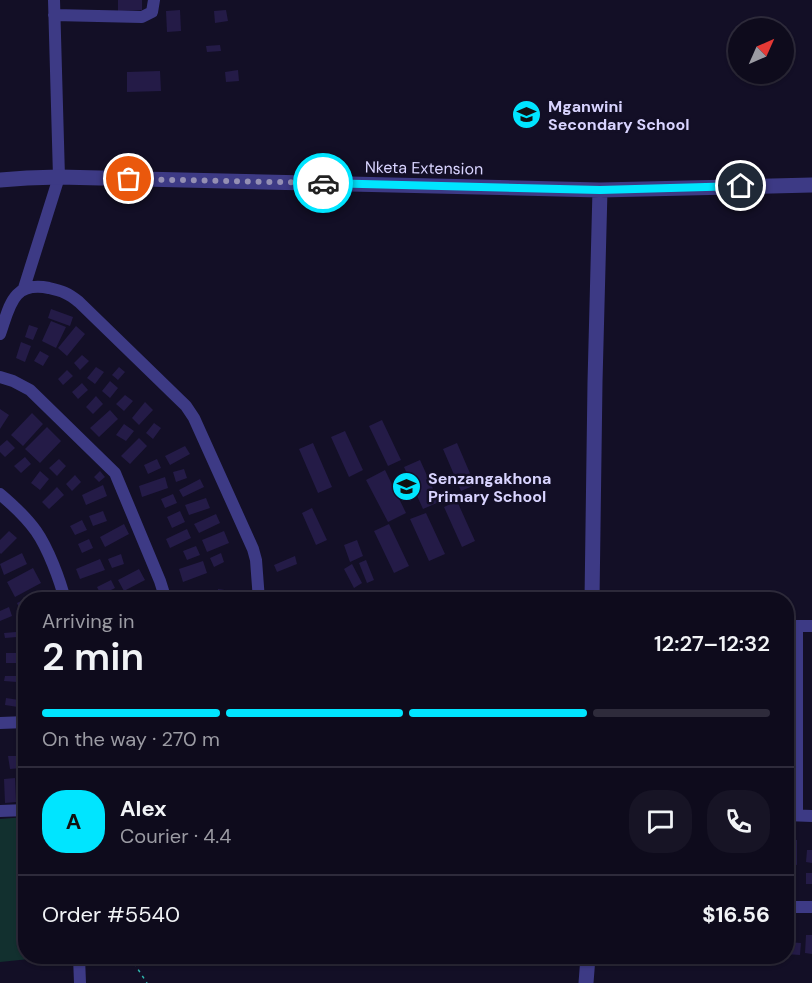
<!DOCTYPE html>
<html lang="en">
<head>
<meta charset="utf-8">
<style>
	:root { --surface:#0e0b1c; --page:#171425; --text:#f1f3f6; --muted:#9b9ba3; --line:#2e2b3b; --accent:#00e5ff }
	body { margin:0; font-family:"DM Sans",sans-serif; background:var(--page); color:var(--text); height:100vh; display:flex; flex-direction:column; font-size:22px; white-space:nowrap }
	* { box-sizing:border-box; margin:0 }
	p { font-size:20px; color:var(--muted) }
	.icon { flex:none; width:33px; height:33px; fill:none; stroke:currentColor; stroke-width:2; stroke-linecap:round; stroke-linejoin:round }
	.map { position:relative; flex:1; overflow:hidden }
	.drawer { position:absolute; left:18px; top:592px; width:776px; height:372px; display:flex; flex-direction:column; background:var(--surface); border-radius:24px; box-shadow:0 2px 4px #0004,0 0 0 2px var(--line) }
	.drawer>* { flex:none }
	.needle { width:39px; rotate:45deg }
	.tools { position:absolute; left:728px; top:18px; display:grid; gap:12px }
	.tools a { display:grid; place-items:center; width:66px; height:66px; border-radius:50%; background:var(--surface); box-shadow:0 2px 4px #0004,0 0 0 2px var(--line); font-size:30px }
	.pin { position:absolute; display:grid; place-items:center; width:51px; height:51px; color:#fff; margin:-26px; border:3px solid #fff; border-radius:50%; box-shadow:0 2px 6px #0007 }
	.courier { position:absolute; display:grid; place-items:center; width:60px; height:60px; margin:-30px; border:4px solid #00e5ff; border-radius:50%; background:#fff; color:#222; box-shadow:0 2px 8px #0007 }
	.head em { font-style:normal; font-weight:600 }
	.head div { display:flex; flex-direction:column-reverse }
	.head { display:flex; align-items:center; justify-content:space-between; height:102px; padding:0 24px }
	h1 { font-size:39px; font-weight:600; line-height:45px }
	.bar { display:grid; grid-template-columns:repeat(4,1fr); gap:9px 6px; align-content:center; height:72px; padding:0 24px }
	.bar i { height:8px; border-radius:4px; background:var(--line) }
	.bar .on { background:var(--accent) }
	.bar p { grid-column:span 4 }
	.line { display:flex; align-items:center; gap:15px; padding:0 24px; border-top:2px solid var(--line) }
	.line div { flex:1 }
	.round { display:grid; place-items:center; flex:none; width:63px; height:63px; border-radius:24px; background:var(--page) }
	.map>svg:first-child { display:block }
	.green { fill:#12302f }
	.building { fill:#241b47 }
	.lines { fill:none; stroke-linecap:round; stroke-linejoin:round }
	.path { stroke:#2fb8b0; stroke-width:1.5; stroke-dasharray:3 4.5; stroke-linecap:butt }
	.minor { stroke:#3d3a85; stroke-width:12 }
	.tertiary { stroke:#3d3a85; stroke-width:15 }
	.done { stroke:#948fb3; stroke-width:6; stroke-dasharray:0 10.8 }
	.route { stroke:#00e5ff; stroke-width:8 }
	.labels { text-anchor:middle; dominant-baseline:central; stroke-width:5; stroke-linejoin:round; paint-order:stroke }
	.poi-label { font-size:16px; font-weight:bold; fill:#d9d4ff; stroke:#130f26; text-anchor:start }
	.street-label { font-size:16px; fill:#d9d4ff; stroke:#130f26 }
</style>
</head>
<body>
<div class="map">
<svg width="812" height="983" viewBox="0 0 812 983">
	<rect width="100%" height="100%" fill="#130f26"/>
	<path class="green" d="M25,817l1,140h23l-49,5v-143z"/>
	<path class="building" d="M118,0h24v10l-24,1z
		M180,10l1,21 -14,1 -1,-21z
		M226,10l2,11 -13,2 -1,-12z
		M220,45l1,6 -14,1 -1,-6z
		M238,70l1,11 -13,1 -1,-10z
		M160,71l1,20 -34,1v-20z
		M51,309l22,8 -3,9 -22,-8z
		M51,321l15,6 -10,21 -14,-7z
		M29,325l9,3 -5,12 -8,-3z
		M76,326l9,8 -18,22 -9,-8z
		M21,342l10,4 -6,16 -9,-4z
		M40,351l9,5 -6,10 -9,-5z
		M82,355l7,6 -9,9 -6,-7z
		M96,367l8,5 -9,12 -8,-6z
		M119,367l6,5 -7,8 -6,-5z
		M67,370l6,6 -10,9 -5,-6z
		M110,381l8,7 -8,10 -8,-7z
		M82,383l6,7 -10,9 -6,-7z
		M125,395l8,6 -9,10 -8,-7z
		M96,396l7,8 -10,10 -7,-7z
		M145,402l8,8 -14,15 -7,-7z
		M0,409l9,6 -9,14z
		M110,410l8,9 -19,18 -9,-9z
		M32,413l11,11 -20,22 -12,-11z
		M382,420l19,40 -13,6 -19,-40z
		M154,423l7,5 -8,11 -7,-6z
		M124,424l10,7 -8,10 -10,-6z
		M47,427l14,14 -21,22 -15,-14z
		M345,431l18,39 -14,7 -18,-40z
		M139,438l8,8 -17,18 -9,-8z
		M7,440l8,8 -10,9 -5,-5v-6z
		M313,443l19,44 -14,6 -19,-44z
		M457,443l18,42 -14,6 -18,-42z
		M185,446l5,8 -20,11 -5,-9z
		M25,457l6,7 -10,9 -7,-7z
		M59,459l7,7 -9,10 -8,-8z
		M157,459l4,9 -13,6 -4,-9z
		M420,460l19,42 -16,7 -19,-42z
		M184,469l3,9 -11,4 -3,-10z
		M385,470l21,43 -18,9 -22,-42z
		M40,471l9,8 -9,11 -9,-7z
		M100,471l5,6 -6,5 -5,-5z
		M75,475l6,7 -9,9 -6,-7z
		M165,477l3,11 -26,9 -3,-11z
		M200,479l4,8 -21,10 -4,-7z
		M103,485l4,11 -21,9 -4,-10z
		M57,487l7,8 -15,14 -7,-7z
		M173,494l4,9 -12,5 -4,-9z
		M206,498l4,10 -21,7 -4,-10z
		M457,501l18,40 -13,6 -18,-40z
		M312,508l15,32 -11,5 -14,-32z
		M103,511l4,10 -14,5 -4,-10z
		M180,511l5,11 -13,6 -5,-11z
		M426,513l19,41 -16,7 -19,-42z
		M216,514l4,9 -21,10 -5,-9z
		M82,520l5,10 -12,5 -5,-9z
		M124,524l5,10 -24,13 -5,-10z
		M389,524l20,42 -15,7 -20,-42z
		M187,529l4,9 -21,10 -4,-9z
		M9,531l8,7 -16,16 -1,-1v-13z
		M224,531l5,12 -22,9 -5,-12z
		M89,539l4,9 -11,5 -4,-9z
		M357,540l6,16 -13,6 -6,-17z
		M196,546l4,9 -13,5 -4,-9z
		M22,553l5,11 -23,11 -4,-11z
		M221,553l3,9 -10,5 -4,-9z
		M121,554l3,10 -12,4 -4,-9z
		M295,556l2,8 -20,8 -3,-7z
		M100,559l5,11 -25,9 -4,-10z
		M366,560l8,20 -7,3 -8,-20z
		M203,561l4,12 -24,9 -4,-13z
		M352,564l10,19 -8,5 -10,-19z
		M33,568l8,15 -26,14 -8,-15z
		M139,569l6,11 -21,11 -6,-11z
		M111,580l4,8 -14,7 -4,-8z
		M218,589l13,2 -1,9h-13z
		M197,590l13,1v9h-13z
		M36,594l3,6h-13v13l-4,2 -5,-12z
		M152,595v5h-23v-4z
		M9,607l3,9 -12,5v-10z
		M16,632l1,5 -12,1 -1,-5z
		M786,650h6l1,12h-7z
		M6,653h11v10h-11z
		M5,676h12v6l-13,-1z
		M6,698l13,2 -1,7 -13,-2z
		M8,756h12l1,12 -11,1z
		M15,778l1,24 -11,1 -1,-24z
		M786,840h11v25l-11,-1z
		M807,850h5v13l-6,-1z
		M806,873h6v11h-6z
		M786,874h10v12h-10z
		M806,935h6v19l-7,-1z
		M787,942l14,1 -1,12 -14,-1z"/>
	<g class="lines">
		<path class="path" d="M130,957l17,26"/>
		<path class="minor" d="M54,15l88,2 10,-5 2,-12
			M24,288l35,-111 -5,-177
			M0,334c10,-28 12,-53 49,-46 13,3 19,5 30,14l107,104 8,12 59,131 3,11 3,40
			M0,377l13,4 17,9 85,83 45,108 6,19
			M0,494c13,11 26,23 36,37 12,17 24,49 29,69
			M786,626h26
			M797,626v189
			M0,723l26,-1
			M0,811l26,-1
			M786,815l26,1
			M786,907h26
			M79,957l1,26"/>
		<path class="tertiary" d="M0,180l27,-2 32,-1 541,13 212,-5
			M592,600l3,-218 5,-192
			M586,983l2,-26"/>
	</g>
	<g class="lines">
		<path class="done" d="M129,179l194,4"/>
		<path class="route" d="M323,183l277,7 141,-4"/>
	</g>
	<defs>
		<symbol id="school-disc" viewBox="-11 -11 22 22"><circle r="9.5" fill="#00e5ff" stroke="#130f26"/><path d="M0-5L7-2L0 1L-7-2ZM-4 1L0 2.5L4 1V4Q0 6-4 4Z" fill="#111"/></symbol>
	</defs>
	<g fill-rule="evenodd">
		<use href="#school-disc" x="510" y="98" width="33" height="33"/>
		<use href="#school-disc" x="390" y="470" width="33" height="33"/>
	</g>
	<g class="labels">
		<g class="poi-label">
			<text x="548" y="106">Mganwini<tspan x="548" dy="18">Secondary School</tspan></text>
			<text x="428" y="478">Senzangakhona<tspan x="428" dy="18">Primary School</tspan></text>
		</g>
		<g class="street-label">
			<text transform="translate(424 168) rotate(1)">Nketa Extension</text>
		</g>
	</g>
</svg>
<div class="tools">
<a><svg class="needle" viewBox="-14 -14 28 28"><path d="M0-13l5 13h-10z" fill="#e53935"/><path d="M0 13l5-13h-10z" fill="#9b9ba3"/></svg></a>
</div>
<div class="pin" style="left:129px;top:179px;background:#ea580c"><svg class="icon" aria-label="bag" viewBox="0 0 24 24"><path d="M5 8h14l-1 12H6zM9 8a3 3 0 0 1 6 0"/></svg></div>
<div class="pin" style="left:741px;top:186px;background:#1f2937"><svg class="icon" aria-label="home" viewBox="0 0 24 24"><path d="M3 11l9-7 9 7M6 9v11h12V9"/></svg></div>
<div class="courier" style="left:323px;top:183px"><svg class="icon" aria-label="car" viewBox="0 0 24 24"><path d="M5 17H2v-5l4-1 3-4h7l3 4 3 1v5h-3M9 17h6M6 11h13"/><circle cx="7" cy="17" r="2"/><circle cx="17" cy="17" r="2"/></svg></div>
<section class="drawer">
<div class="head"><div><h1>2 min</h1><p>Arriving in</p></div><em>12:27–12:32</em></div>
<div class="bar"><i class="on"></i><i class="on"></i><i class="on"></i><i></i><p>On the way · 270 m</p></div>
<div class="line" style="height:108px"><b class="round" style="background:var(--accent);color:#111">A</b><div><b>Alex</b><p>Courier · 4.4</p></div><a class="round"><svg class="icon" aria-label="chat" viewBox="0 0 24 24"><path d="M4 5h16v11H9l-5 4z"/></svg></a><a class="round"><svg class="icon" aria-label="phone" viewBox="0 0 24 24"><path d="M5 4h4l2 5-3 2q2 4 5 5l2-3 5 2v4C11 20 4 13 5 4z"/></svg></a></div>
<div class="line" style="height:78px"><div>Order #5540</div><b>$16.56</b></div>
</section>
</div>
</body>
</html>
